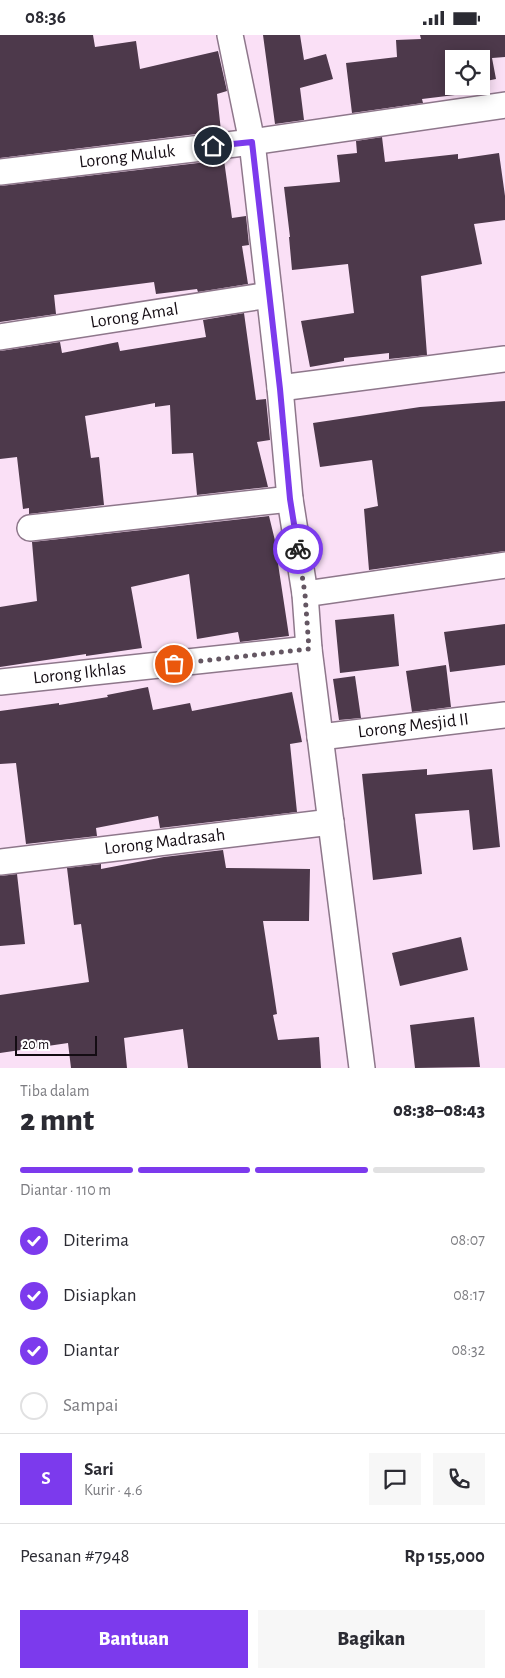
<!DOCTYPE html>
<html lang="id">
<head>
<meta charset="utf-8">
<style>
	:root { --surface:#fff; --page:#f7f7f7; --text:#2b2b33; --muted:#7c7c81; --line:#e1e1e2; --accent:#7c3aed }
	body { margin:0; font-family:"Alegreya Sans",sans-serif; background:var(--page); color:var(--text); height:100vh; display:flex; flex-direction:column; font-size:19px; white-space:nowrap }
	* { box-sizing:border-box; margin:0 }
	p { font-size:16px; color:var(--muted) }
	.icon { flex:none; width:28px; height:28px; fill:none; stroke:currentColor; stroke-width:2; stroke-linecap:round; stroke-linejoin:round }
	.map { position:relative; height:1033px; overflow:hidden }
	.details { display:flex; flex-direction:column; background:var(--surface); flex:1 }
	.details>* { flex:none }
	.buttons { position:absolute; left:445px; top:15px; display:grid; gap:10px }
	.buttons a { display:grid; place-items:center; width:45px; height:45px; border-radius:0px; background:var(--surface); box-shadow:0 2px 12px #0003; font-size:25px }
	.scale { position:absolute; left:15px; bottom:12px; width:82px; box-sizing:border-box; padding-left:5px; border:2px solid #140c13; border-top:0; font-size:14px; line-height:18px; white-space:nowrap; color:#140c13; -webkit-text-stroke:4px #fff; paint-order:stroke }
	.pin { position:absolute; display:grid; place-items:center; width:42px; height:42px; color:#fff; margin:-21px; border:2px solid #fff; border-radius:50%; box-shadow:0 1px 5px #0007 }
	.courier { position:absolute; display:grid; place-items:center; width:50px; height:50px; margin:-25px; border:4px solid #7c3aed; border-radius:50%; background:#fff; color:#222; box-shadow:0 1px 6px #0007 }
	.headline em { font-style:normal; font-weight:800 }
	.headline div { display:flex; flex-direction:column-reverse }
	.headline { display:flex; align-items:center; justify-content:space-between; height:85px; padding:0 20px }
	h1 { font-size:32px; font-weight:800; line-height:38px }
	.bar { display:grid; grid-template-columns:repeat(4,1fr); gap:8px 5px; align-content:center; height:60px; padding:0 20px }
	.bar i { height:6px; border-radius:4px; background:var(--line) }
	.bar .current { background:var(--accent) }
	.bar p { grid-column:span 4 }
	.line { display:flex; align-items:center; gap:12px; padding:0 20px; border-top:1px solid var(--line) }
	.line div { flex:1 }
	.round { display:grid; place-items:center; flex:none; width:52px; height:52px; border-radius:0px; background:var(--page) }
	ol { padding:0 20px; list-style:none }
	li { display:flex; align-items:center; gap:15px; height:55px }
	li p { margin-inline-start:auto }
	li .icon { padding:5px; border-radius:50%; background:var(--accent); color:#fff; stroke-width:4 }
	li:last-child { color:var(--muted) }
	li i { width:28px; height:28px; border:2px solid var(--line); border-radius:50% }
	.cta { display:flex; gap:10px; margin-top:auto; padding:10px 20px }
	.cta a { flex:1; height:58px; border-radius:0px; background:var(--accent); color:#fff; font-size:20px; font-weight:800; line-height:58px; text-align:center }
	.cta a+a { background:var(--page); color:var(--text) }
	.status { display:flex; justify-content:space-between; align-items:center; height:35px; padding:0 25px; background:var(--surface); direction:ltr }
	.status svg { height:14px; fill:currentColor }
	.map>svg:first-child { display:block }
	.building { fill:#4d394b }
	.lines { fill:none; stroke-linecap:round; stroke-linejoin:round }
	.street-casing { stroke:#8e778b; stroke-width:28 }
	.street { stroke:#fff; stroke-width:25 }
	.done { stroke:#645662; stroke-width:5; stroke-dasharray:0 9 }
	.route { stroke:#7c3aed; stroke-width:6 }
	.labels { text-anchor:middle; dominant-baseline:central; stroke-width:5; stroke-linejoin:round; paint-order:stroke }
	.street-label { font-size:18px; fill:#140c13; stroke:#fff }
</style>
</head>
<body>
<div class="status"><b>08:36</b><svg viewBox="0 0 49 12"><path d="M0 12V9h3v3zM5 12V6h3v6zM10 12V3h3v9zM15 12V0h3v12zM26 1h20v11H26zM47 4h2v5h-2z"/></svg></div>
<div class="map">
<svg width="505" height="1033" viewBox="0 0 505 1033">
	<rect width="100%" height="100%" fill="#fae0f6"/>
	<path class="building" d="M0,0h93l2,12 41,-6 4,28 78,-18 9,40 -10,3 4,37 -221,27z
		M263,0h37l4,25 22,-6 7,25 -33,9 4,32 -29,4z
		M420,0h85v22l-13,1 4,21 -15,3v-23h-27l1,36 -33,4 1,4 -71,10 -6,-50 51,-6 -1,-17 25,-1z
		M382,102l3,25 73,-8v5l41,-6 6,43v24l-31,4 8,40 -61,12 6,79 -38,4v-6l-45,5v3l-34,6 -9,-46 53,-8 -6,-49 -56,6 -3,-33h1l-6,-50 56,-5 -3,-27 20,-2 -1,-12z
		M224,125l8,58 14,-2 3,29 -7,1 6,38 -50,8 -1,-3 -41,5 -2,-12 -100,13 2,19 -56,8v-136z
		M244,278l12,87 10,-1 4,41 -13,2 11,45 -71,8 -4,-42 -21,1 -2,-49 -15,2v-4l-70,13 6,42 8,-1 5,48 -75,9v-6l-6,1 -6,-52 -17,2v-108l60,-9 2,11 56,-11 2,9 86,-14 -3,-17z
		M505,366v150l-136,19 -5,-61 14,-3 -6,-46 -52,7 -7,-44 107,-16z
		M269,481l10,41h-2l12,79 -49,6 -2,-10 -41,7 -8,-65 -58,13 11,61 -56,8v-2l-86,13v-60l37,-6 -5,-59z
		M394,579l5,52 -59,7 -5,-53z
		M505,589v41l-55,7 -6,-40z
		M446,630l5,42 -39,5 -6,-41z
		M355,641l6,42 -22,2 -6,-41z
		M148,652l5,23 37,-7 2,8 100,-19 10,50 -12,2 7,68 -137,16 -2,-12 -62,12 1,8 -71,8 -10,-81 -16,1v-53l59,-8v2l49,-8 -1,-2z
		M427,734v6l65,-6 8,78 -27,3 -4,-40 -54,4 7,60 -49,6 -11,-106z
		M223,815l3,18 84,1 -1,52h-46l14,93 -4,1 5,25 41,-3 2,31h-133l-5,-39 -59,9 3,30h-56l-3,-25 -68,10v-58l89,-13 -8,-58 -7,1 -7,-57 34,-4v5l63,-12z
		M17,839l8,70 -25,2v-70z
		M461,902l7,33 -68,16 -8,-33z
		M474,982l6,50 -65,1 -5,-43z"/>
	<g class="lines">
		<defs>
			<g id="street">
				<path d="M230,0l22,107 28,246 10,111 15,95 4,55 53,419"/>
				<path id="s1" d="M0,137l252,-30 253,-37"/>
				<path id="s2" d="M0,302l269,-42"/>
				<path d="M280,353l225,-29"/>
				<path d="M30,493l260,-29"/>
				<path d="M305,559l200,-29"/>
				<path id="s3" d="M0,647l309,-33"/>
				<path id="s4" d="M320,702l185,-22"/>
				<path id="s5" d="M0,827l331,-40"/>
			</g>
		</defs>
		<use href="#street" class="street-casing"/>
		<use href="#street" class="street"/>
	</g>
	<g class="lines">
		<path class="done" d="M174,629l135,-15 -4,-55 -7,-45"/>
		<path class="route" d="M213,111l39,-4 28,247 10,110 8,50"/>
	</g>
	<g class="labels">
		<g class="street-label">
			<text stroke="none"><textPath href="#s1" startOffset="128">Lorong Muluk</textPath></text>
			<text stroke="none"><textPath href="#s2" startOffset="136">Lorong Amal</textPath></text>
			<text stroke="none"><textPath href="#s3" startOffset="80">Lorong Ikhlas</textPath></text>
			<text stroke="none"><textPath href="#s4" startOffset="94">Lorong Mesjid II</textPath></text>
			<text stroke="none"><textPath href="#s5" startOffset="166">Lorong Madrasah</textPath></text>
		</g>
	</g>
</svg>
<div class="buttons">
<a><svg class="icon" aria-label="locate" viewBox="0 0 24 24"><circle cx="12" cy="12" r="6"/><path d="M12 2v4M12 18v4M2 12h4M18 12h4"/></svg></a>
</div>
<div class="scale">20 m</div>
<div class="pin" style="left:174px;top:629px;background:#ea580c"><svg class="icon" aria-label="bag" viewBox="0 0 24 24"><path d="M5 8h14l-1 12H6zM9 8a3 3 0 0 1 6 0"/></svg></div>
<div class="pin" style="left:213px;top:111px;background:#1f2937"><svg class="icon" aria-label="home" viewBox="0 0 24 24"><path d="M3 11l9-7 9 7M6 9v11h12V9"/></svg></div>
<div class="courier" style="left:298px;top:514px"><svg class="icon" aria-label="bike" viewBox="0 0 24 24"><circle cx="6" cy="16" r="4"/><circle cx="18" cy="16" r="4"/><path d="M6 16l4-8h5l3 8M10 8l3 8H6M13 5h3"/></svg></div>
</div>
<section class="details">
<div class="headline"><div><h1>2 mnt</h1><p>Tiba dalam</p></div><em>08:38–08:43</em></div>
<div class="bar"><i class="current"></i><i class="current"></i><i class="current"></i><i></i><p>Diantar · 110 m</p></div>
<ol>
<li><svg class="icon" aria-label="check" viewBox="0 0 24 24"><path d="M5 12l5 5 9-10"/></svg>Diterima<p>08:07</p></li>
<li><svg class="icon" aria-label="check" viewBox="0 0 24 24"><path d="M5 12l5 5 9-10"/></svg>Disiapkan<p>08:17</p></li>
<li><svg class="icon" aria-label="check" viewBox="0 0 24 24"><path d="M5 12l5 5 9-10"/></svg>Diantar<p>08:32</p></li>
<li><i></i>Sampai</li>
</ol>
<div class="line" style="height:90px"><b class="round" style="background:var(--accent);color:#fff">S</b><div><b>Sari</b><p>Kurir · 4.6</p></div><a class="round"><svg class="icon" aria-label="chat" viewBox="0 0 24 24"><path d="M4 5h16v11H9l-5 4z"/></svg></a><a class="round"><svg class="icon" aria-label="phone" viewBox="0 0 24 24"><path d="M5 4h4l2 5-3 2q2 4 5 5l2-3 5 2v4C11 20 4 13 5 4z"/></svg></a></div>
<div class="line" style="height:65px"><div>Pesanan #7948</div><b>Rp 155,000</b></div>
<div class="cta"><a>Bantuan</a><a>Bagikan</a></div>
</section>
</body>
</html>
